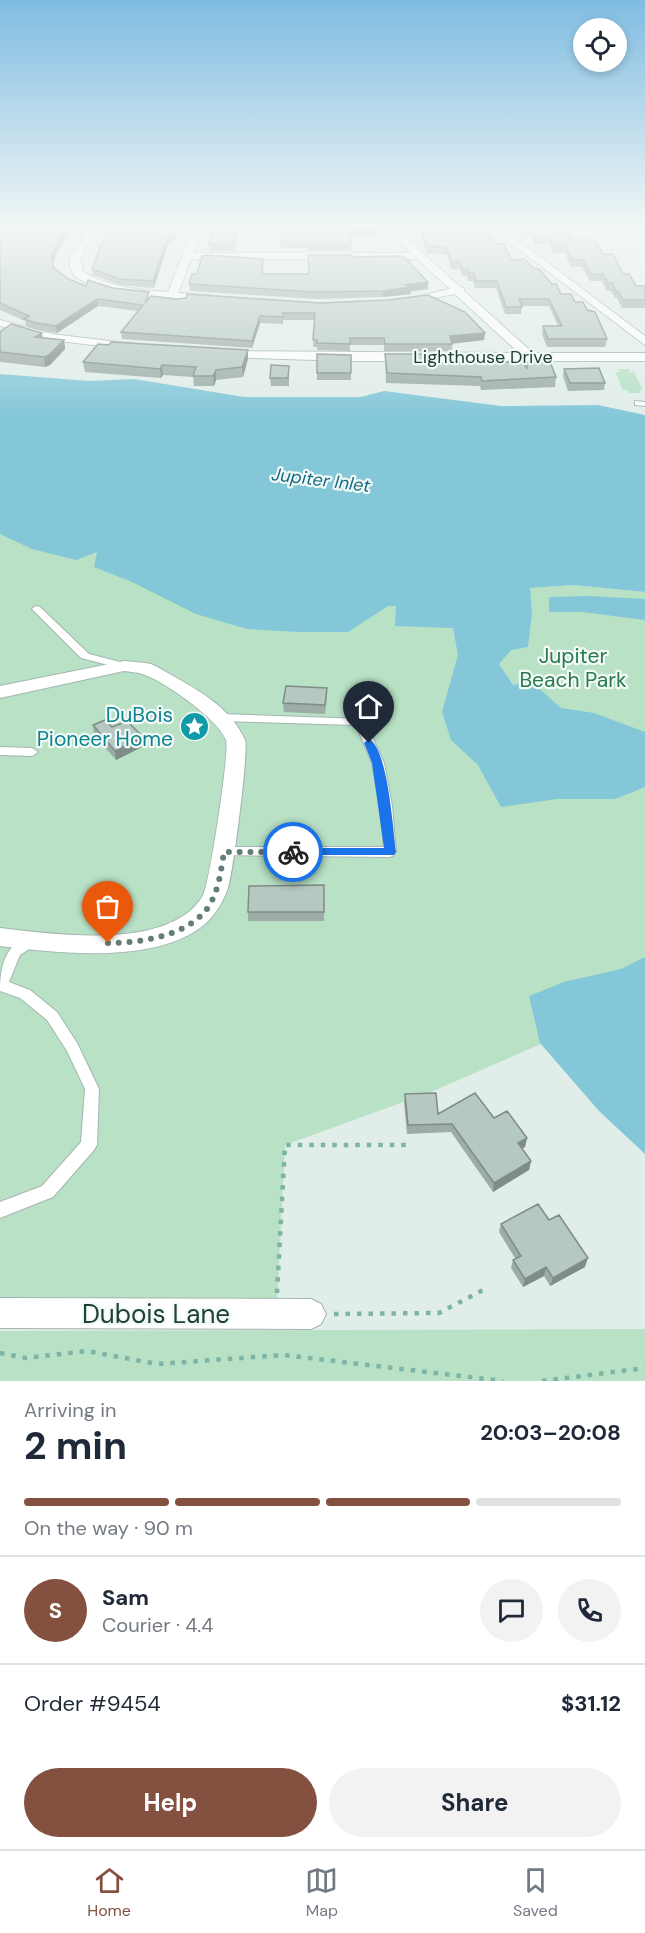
<!DOCTYPE html>
<html lang="en">
<head>
<meta charset="utf-8">
<style>
	:root { --surface:#fff; --page:#f2f2f3; --text:#1f2937; --muted:#747a83; --line:#e0e1e3; --accent:#845141 }
	body { margin:0; font-family:"DM Sans",sans-serif; background:var(--page); color:var(--text); height:100vh; display:flex; flex-direction:column; font-size:22px; white-space:nowrap }
	* { box-sizing:border-box; margin:0 }
	p { font-size:20px; color:var(--muted) }
	.icon { flex:none; width:33px; height:33px; fill:none; stroke:currentColor; stroke-width:2; stroke-linecap:round; stroke-linejoin:round }
	.map { position:relative; height:1381px; overflow:hidden }
	.side { display:flex; flex-direction:column; background:var(--surface); flex:1 }
	.side>* { flex:none }
	.tools { position:absolute; left:573px; top:18px; display:grid; gap:12px }
	.tools a { display:grid; place-items:center; width:54px; height:54px; border-radius:50%; background:var(--surface); box-shadow:0 3px 9px #0003; font-size:30px }
	.pin { position:absolute; display:grid; place-items:center; width:51px; height:51px; color:#fff; margin:-62px -26px; border-radius:50% 50% 50% 0; rotate:-45deg; box-shadow:0 0 6px #0007 }
	.pin .icon { rotate:45deg }
	.courier { position:absolute; display:grid; place-items:center; width:60px; height:60px; margin:-30px; border:4px solid #1a73e8; border-radius:50%; background:#fff; color:#222; box-shadow:0 2px 8px #0007 }
	.head em { font-style:normal; font-weight:700 }
	.head div { display:flex; flex-direction:column-reverse }
	.head { display:flex; align-items:center; justify-content:space-between; height:102px; padding:0 24px }
	h1 { font-size:39px; font-weight:700; line-height:45px }
	.bar { display:grid; grid-template-columns:repeat(4,1fr); gap:9px 6px; align-content:center; height:72px; padding:0 24px }
	.bar i { height:8px; border-radius:4px; background:var(--line) }
	.bar .current { background:var(--accent) }
	.bar p { grid-column:span 4 }
	.line { display:flex; align-items:center; gap:15px; padding:0 24px; border-top:2px solid var(--line) }
	.line div { flex:1 }
	.round { display:grid; place-items:center; flex:none; width:63px; height:63px; border-radius:32px; background:var(--page) }
	.cta { display:flex; gap:12px; margin-top:auto; padding:12px 24px }
	.cta a { flex:1; height:69px; border-radius:36px; background:var(--accent); color:#fff; font-size:24px; font-weight:700; line-height:69px; text-align:center }
	.cta a+a { background:var(--page); color:var(--text) }
	.tabs { display:flex; justify-content:space-around; align-items:center; height:84px; border-top:2px solid var(--line); background:var(--surface); font-size:16px; color:var(--muted) }
	.tabs a { display:grid; justify-items:center; gap:3px }
	.tabs .current { color:var(--accent) }
	.map>svg:first-child { display:block }
	.green { fill:#b8e1c5 }
	.water { fill:#83c7d8 }
	.lines { fill:none; stroke-linecap:round; stroke-linejoin:round }
	.lane-casing { stroke:#a3b6b1; stroke-width:2 }
	.street-casing { stroke:#a3b6b1; stroke-width:2 }
	.path { stroke:#7eb4a6; stroke-width:4.5; stroke-dasharray:4.5 7; stroke-linecap:butt }
	.lane { fill:#fff; fill-rule:evenodd }
	.street { fill:#fff; fill-rule:evenodd }
	.wall { fill:#9daca7 }
	.shaded-wall { fill:#7f8c88 }
	.building { fill:#b6c8c2; stroke:#7f8c88; stroke-width:1.5 }
	.route { fill:#1a73e8 }
	.done { stroke:#637d77; stroke-width:6; stroke-dasharray:0 10.8 }
	.labels { text-anchor:middle; dominant-baseline:central; stroke-width:4.5; stroke-linejoin:round; paint-order:stroke }
	.far-street-label { font-size:18px; fill:#1f4039; stroke:#f2f9f6 }
	.far-water-label { font-size:18px; font-style:italic; fill:#136b83; stroke:#f2f9f6 }
	.park-label { font-size:21px; fill:#257b4b; stroke:#f2f9f6 }
	.culture-label { font-size:21px; fill:#0d838f; stroke:#f2f9f6; text-anchor:end }
	.near-street-label { font-size:26px; fill:#1f4039; stroke:#f2f9f6 }
</style>
</head>
<body>
<div class="map">
<svg width="645" height="1381" viewBox="0 0 645 1381">
	<rect width="100%" height="100%" fill="#e1ede9"/>
	<path class="green" d="M618,369h11l1,3h4l9,18h-4l1,3h-11l-1,-3h-5l-8,-18h4z
		M0,532l98,19 432,37 44,-3 71,7v480l-93,-33 -121,53 -146,53 -9,181 -276,-4z
		M645,1329v52h-645v-50z"/>
	<path class="water" d="M0,374l89,7 45,-2 110,18h117l23,-6 117,15 97,-1 47,10v177l-71,-7 -44,3 2,25 -4,34 -17,3 -12,14 14,21 18,-4 30,27 33,5 51,19v55l-30,12h-58l-56,8 -23,-42 -27,-25 -9,-28 16,-57 -5,-27 -58,-2 1,-20h-8l-40,26h-49l-52,-3 -51,-15 -64,-32 -38,-15 3,-15 -21,8 -44,-11 -32,-15z
		M589,596l56,3v21l-63,-8h-33v-15z
		M645,957v197l-46,-43 -59,-68 -11,-47 35,-14 57,-13z"/>
	<g class="lines">
		<defs>
			<path id="lane" d="M635,401l10,1v4l-10,-1z
				M37,606l3,1 49,47 39,10 1,2 -1,2 -4,1 -43,-11 -49,-49 2,-2z
				M222,714l142,5 20,44 8,43 4,46 -2,3 -4,2 -170,-2 -2,-3 2,-3 4,-2h160l-4,-41 -8,-43 -16,-38 -138,-4 -1,-3 1,-3z
				M0,747l32,1 6,4 -6,4 -32,-1z
				M30,936l5,1 2,4 -2,4 -15,10 -11,27 21,8 27,22 20,31 22,46 -2,56 -3,5 -41,47 -53,21v-16l42,-16 39,-44 4,-53 -18,-38 -20,-31 -27,-22 -20,-7c0,-24 5,-47 30,-55z"/>
			<path id="street" d="M89,226h9l-18,33 3,13c26,15 56,18 85,20l26,-66h10l-11,27h218l-28,-27h10l67,61 4,1v3l69,62h112v8h-299l-122,-4 -6,-4 2,-2 299,2 -64,-59 -49,9v-4l44,-10 -33,-30h-226l-13,34 30,2 4,1v4c-24,5 -119,-7 -137,-24 -4,-4 -6,-12 -5,-17z
				M488,226h11l146,110v9z
				M0,320l52,14 82,10 6,3 -6,3 -83,-10 -51,-14z
				M124,661c9,1 18,1 27,3 8,3 16,9 24,13 28,16 56,32 70,63 4,8 -12,134 -17,148 -5,15 -15,31 -28,40 -50,36 -143,25 -200,18v-18c53,6 136,18 183,-12 8,-5 18,-15 21,-23 6,-14 26,-143 22,-153 -7,-20 -63,-60 -84,-66 -6,-2 -12,-2 -18,-3l-124,27v-12z
				M0,1298l311,1 10,5 5,10 -5,10 -10,5 -311,-1z"/>
		</defs>
		<use href="#lane" class="lane-casing"/>
		<use href="#street" class="street-casing"/>
		<path class="path" d="M277,1293l8,-148h127
			M334,1314l105,-1 46,-24
			M0,1353l26,5 61,-7 70,13 127,-9 219,26
			M542,1381l103,-13"/>
		<use href="#lane" class="lane"/>
		<use href="#street" class="street"/>
	</g>
	<path class="wall" d="M0,226h73l-5,12 -10,11 -5,13 1,6 14,11 18,7 27,2 37,9 26,2 10,-1 299,35 -1,7 -32,3v8h-68v-6h-34v6l-33,-1v-3h-4l2,-27h-32v4l-23,-1 -8,25 -130,-9 -1,-7 17,-21 -40,-5 -41,27 -19,-3 -12,-4 -1,-5 -25,-11z
		M108,226l67,12 -4,6h-3l-14,44 -34,-3 -27,-10 -1,-6z
		M213,226h162l1,8 -25,3v14h-43v-3h-28l1,-16 -44,1 -3,18h-24l-1,-7z
		M404,226h82l4,12 21,22 22,8 28,26 26,16 20,29 -2,8h-58l-5,-13 1,-8h15l-9,-20h-27l-1,8h-16l-9,-26h-21l-2,-7h-5l-1,-5h-5l-2,-7h-9l-4,-14 -21,-2 -6,-23h-14z
		M519,226l48,1 6,13 30,14 33,32h9v22h-23l-5,-10h-2l-4,-7h-4l-5,-10h-12l-8,-14h-11l-6,-14h-12l-4,-9h-15l-2,-7h-9z
		M352,257l76,25v7l-17,2v3l-28,3 -68,2 -125,-8 -1,-7 8,-10 66,-9v9h46z
		M0,332l64,8 1,9 -15,16 -5,2 -45,-5z
		M248,350v9l-5,18 -27,3 -2,6h-20l-1,-9 -30,-2 -2,3 -76,-6 -2,-10z
		M317,354l34,1v25h-34z
		M385,354l45,9 95,3v-4l31,15 -1,10 -74,3 -1,-4 -94,-3z
		M289,366v20h-18l-1,-8z
		M564,369l41,14 -1,7 -36,1 -5,-15z
		M327,697l-2,17 -41,-2 -1,-9z
		M93,725l19,2 31,10 1,9 -28,14 -22,-25z
		M324,885v36h-76v-9z
		M405,1094l33,20 56,4 33,20 -2,9 -3,2 9,12 -2,9 -36,22 -42,-60 -44,2 -3,-31z
		M549,1220l36,47 -35,19 -6,-10 -21,11 -12,-19 2,-8 2,-2 -16,-26 2,-8z"/>
	<path class="shaded-wall" d="M70,226h3l-5,12 -10,11 -5,13 1,12 -2,-18 5,-14z
		M176,226h3l-4,12 -4,6v-6z
		M237,226v7l-3,18 -1,-7z
		M376,228v6l-26,3v-7z
		M167,237l1,7 -14,44 -1,-7z
		M428,282v7l-17,2v3l-28,3v-6l22,-6z
		M97,299l1,7 -41,27 -1,-7z
		M260,316v7l-8,25v-7z
		M42,333l1,9 -8,-5z
		M485,333l-1,7 -34,4v-8z
		M64,340l1,9 -15,16 -5,2 -1,-10z
		M248,350v9l-5,18 -1,-10z
		M162,365l1,10 -2,3 -1,-9z
		M216,370v10l-2,6 -1,-10z
		M143,737l1,9 -28,14 -1,-9z
		M527,1138l-2,9 -9,5 2,-9z
		M531,1161l-2,9 -36,22 1,-9z
		M588,1258l-3,9 -35,19 3,-8z
		M546,1267l-2,9 -21,11 2,-8z"/>
	<path class="building" d="M0,226h70l-3,5 -10,11 -5,14 1,11 15,12 18,7 2,-6 25,8 36,4 -4,11 6,-7 25,3 10,-1 1,-4 133,9 68,-3 40,-5 37,17 20,21 -35,3 2,8h-67l-1,-6h-34v6l-33,-1v-3h-4l2,-27h-32v4l-23,-1 -8,25 -131,-9 22,-27 -46,-6 -41,27 -20,-3 -12,-4 5,-3 -29,-13z
		M108,226h68l-1,5 -4,7 -4,-1 -14,44 -34,-2 -27,-10z
		M213,226h24l-4,18h-24z
		M281,226h94l1,2 -26,2 1,14h-43v-2h-28z
		M421,226h65l4,12h3l2,6h9l7,16 14,-1 8,9 6,1 13,15h4l5,10h10l4,8h8l4,8 8,2 12,27h-59l-5,-13h19l-13,-27h-30l3,8h-16l-9,-26h-21l-2,-8h-5l-2,-4h-5l-2,-7h-9l-4,-14 -21,-2z
		M522,226l45,1 6,13h22l8,14h10l10,20h6l7,12h9v14h-22l-5,-9h-2l-4,-8h-4l-5,-9h-12l-8,-14h-11l-6,-14h-12l-4,-9h-15l-3,-7h-8z
		M207,255l56,4 -1,15h47l-1,-19h44v2l48,-1 5,2 23,24 -23,3 6,2 -28,4 -68,1 -126,-8 3,-10h5l5,-18z
		M11,324l31,9 -7,4 29,3 -15,15 -5,2 -44,-5v-20z
		M111,342l137,8 -6,17 -26,3 -3,6h-20l3,-9 -34,-2 -2,4 -77,-7 15,-18 11,1z
		M317,354l34,1v18h-34z
		M385,354h44l1,9 91,-1 7,7 -3,-7h25l6,15 -74,4 -1,-4 -94,-4z
		M271,365l18,1 -1,12h-18z
		M599,368l6,15h-35l-6,-14z
		M286,686l41,2 -2,17 -42,-2z
		M105,720l7,7 15,-6 16,16 -28,14 -22,-26z
		M324,885v27h-76l1,-26z
		M436,1093l2,21 37,-21 19,25 13,-7 20,27 -9,5 13,18 -37,22 -42,-59 -44,1 -3,-31z
		M538,1204l11,16 10,-5 29,43 -35,20 -7,-11 -21,12 -12,-19 8,-4 -20,-32z"/>
	<linearGradient id="sky" x2="0" y2="1"><stop stop-color="#7fbce2"/><stop offset="0.54" stop-color="#f2f7f5"/><stop offset="1" stop-color="#f2f7f5" stop-opacity="0"/></linearGradient>
	<rect width="645" height="420" fill="url(#sky)"/>
	<path class="route" d="M369,739c19,9 24,92 27,113l-2,3h-105l-2,-3 6,-4h91l-12,-85 -8,-20z"/>
	<g class="lines">
		<path class="done" d="M108,943c33,0 81,-7 101,-37 10,-16 12,-36 15,-54h69"/>
	</g>
	<defs>
		<symbol id="sight-disc" viewBox="-11 -11 22 22"><circle r="9.5" fill="#0f9aa8" stroke="#f2f9f6"/><path d="M0-6L1.8-2.2L6-1.7L2.9 1.2L3.7 5.4L0 3.3L-3.7 5.4L-2.9 1.2L-6-1.7L-1.8-2.2Z" fill="#fff"/></symbol>
	</defs>
	<g fill-rule="evenodd">
		<use href="#sight-disc" x="178" y="710" width="33" height="33"/>
	</g>
	<g class="labels">
		<g class="far-street-label">
			<text x="483" y="357">Lighthouse Drive</text>
		</g>
		<g class="far-water-label">
			<text transform="translate(321 480) rotate(7)">Jupiter Inlet</text>
		</g>
		<g class="park-label">
			<text x="573" y="656">Jupiter<tspan x="573" dy="24">Beach Park</tspan></text>
		</g>
		<g class="culture-label">
			<text x="173" y="715">DuBois<tspan x="173" dy="24">Pioneer Home</tspan></text>
		</g>
		<g class="near-street-label">
			<text x="156" y="1314">Dubois Lane</text>
		</g>
	</g>
</svg>
<div class="tools">
<a><svg class="icon" aria-label="locate" viewBox="0 0 24 24"><circle cx="12" cy="12" r="6"/><path d="M12 2v4M12 18v4M2 12h4M18 12h4"/></svg></a>
</div>
<div class="pin" style="left:108px;top:943px;background:#ea580c"><svg class="icon" aria-label="bag" viewBox="0 0 24 24"><path d="M5 8h14l-1 12H6zM9 8a3 3 0 0 1 6 0"/></svg></div>
<div class="pin" style="left:369px;top:743px;background:#1f2937"><svg class="icon" aria-label="home" viewBox="0 0 24 24"><path d="M3 11l9-7 9 7M6 9v11h12V9"/></svg></div>
<div class="courier" style="left:293px;top:852px"><svg class="icon" aria-label="bike" viewBox="0 0 24 24"><circle cx="6" cy="16" r="4"/><circle cx="18" cy="16" r="4"/><path d="M6 16l4-8h5l3 8M10 8l3 8H6M13 5h3"/></svg></div>
</div>
<section class="side">
<div class="head"><div><h1>2 min</h1><p>Arriving in</p></div><em>20:03–20:08</em></div>
<div class="bar"><i class="current"></i><i class="current"></i><i class="current"></i><i></i><p>On the way · 90 m</p></div>
<div class="line" style="height:108px"><b class="round" style="background:var(--accent);color:#fff">S</b><div><b>Sam</b><p>Courier · 4.4</p></div><a class="round"><svg class="icon" aria-label="chat" viewBox="0 0 24 24"><path d="M4 5h16v11H9l-5 4z"/></svg></a><a class="round"><svg class="icon" aria-label="phone" viewBox="0 0 24 24"><path d="M5 4h4l2 5-3 2q2 4 5 5l2-3 5 2v4C11 20 4 13 5 4z"/></svg></a></div>
<div class="line" style="height:78px"><div>Order #9454</div><b>$31.12</b></div>
<div class="cta"><a>Help</a><a>Share</a></div>
</section>
<nav class="tabs">
<a class="current"><svg class="icon" aria-label="home" viewBox="0 0 24 24"><path d="M3 11l9-7 9 7M6 9v11h12V9"/></svg>Home</a>
<a><svg class="icon" aria-label="map" viewBox="0 0 24 24"><path d="M3 6l6-2 6 2 6-2v14l-6 2-6-2-6 2zM9 4v14M15 6v14"/></svg>Map</a>
<a><svg class="icon" aria-label="saved" viewBox="0 0 24 24"><path d="M7 4h10v16l-5-4-5 4z"/></svg>Saved</a>
</nav>
</body>
</html>
